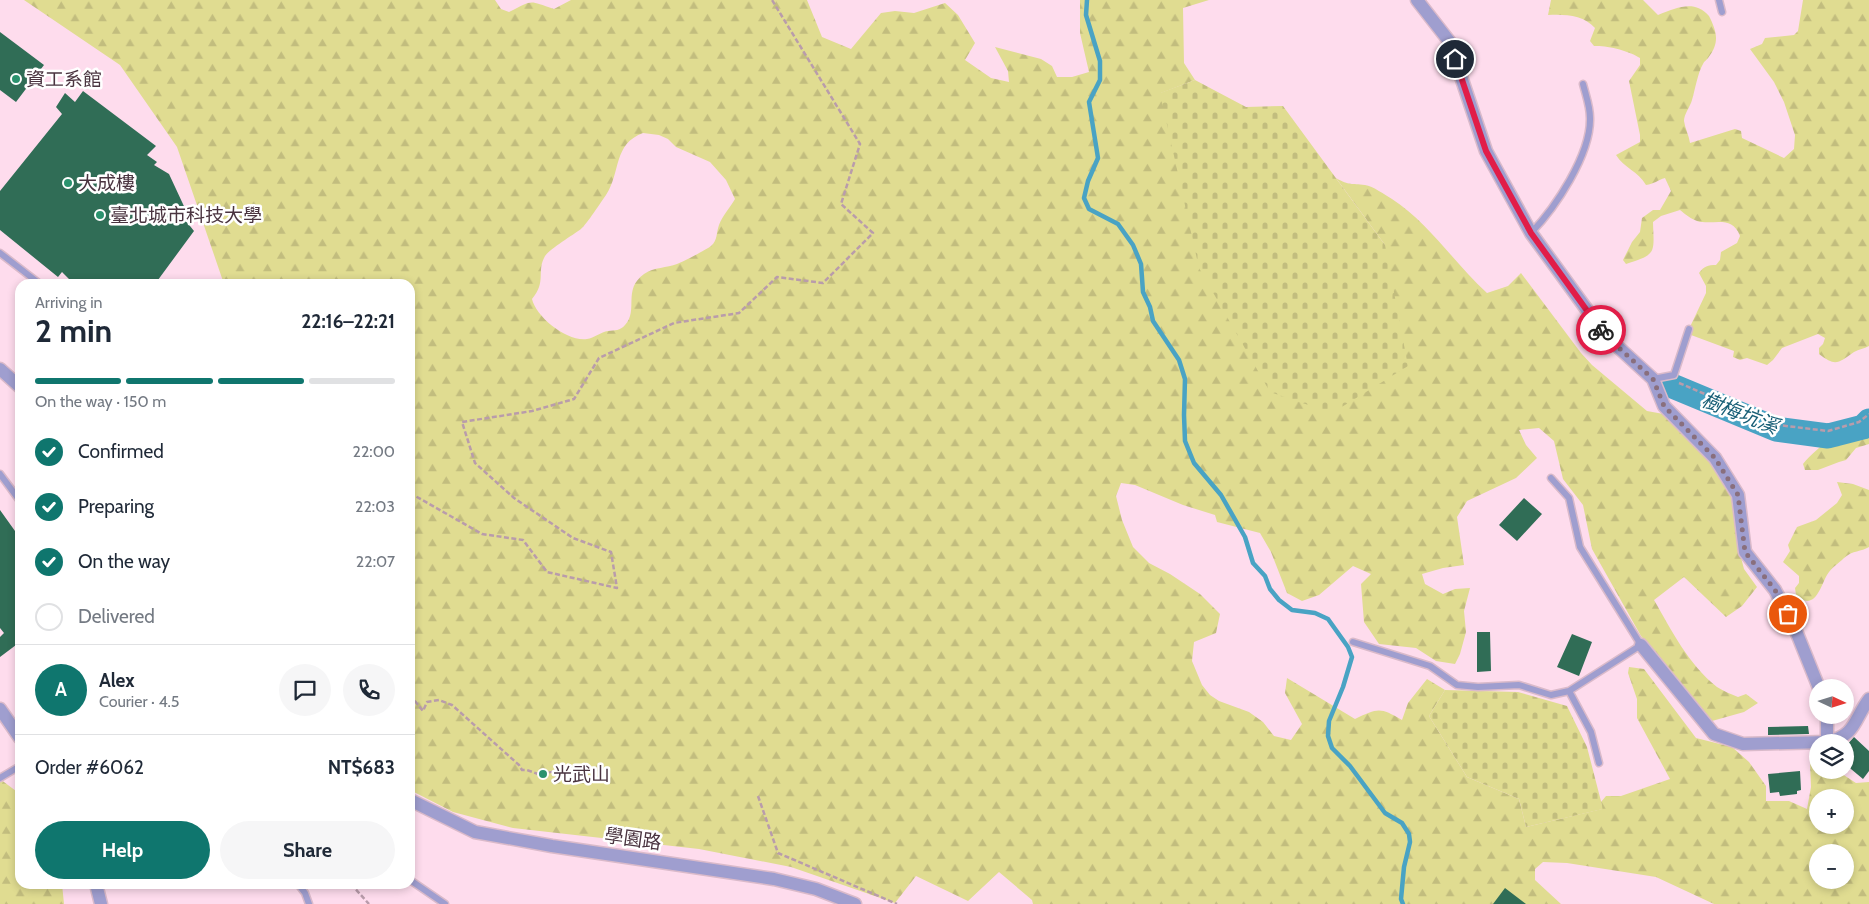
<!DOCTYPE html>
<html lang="en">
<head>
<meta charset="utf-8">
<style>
	:root { --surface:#fff; --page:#f6f6f7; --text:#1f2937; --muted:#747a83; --line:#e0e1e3; --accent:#0f766e }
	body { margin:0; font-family:Cabin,"Noto Sans TC",sans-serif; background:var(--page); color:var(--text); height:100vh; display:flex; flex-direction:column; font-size:19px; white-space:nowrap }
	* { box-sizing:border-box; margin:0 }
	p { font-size:16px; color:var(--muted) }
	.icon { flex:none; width:28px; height:28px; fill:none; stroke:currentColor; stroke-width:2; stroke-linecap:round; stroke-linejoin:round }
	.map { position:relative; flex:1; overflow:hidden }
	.side { position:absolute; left:15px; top:279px; width:400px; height:610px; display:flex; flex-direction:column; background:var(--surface); border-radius:15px; box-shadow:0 2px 8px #0003 }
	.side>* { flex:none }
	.needle { width:32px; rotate:94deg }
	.fabs { position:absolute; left:1809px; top:679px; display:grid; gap:10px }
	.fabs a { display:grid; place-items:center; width:45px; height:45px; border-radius:50%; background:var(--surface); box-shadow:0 2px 8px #0003; font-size:25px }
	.pin { position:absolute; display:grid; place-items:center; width:42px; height:42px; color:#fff; margin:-21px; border:2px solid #fff; border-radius:50%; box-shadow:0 1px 5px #0007 }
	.courier { position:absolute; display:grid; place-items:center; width:50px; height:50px; margin:-25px; border:4px solid #e11d48; border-radius:50%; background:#fff; color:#222; box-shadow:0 1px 6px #0007 }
	.overview em { font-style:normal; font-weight:800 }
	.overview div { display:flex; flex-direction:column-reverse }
	.overview { display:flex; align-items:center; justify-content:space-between; height:85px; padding:0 20px }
	h1 { font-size:32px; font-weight:800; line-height:38px }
	.bar { display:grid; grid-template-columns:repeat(4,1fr); gap:8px 5px; align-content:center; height:60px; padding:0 20px }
	.bar i { height:6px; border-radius:4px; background:var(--line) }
	.bar .active { background:var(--accent) }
	.bar p { grid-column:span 4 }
	.line { display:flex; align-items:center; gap:12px; padding:0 20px; border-top:1px solid var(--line) }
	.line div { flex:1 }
	.round { display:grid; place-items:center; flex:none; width:52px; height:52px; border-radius:26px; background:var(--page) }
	ol { padding:0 20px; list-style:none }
	li { display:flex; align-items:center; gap:15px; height:55px }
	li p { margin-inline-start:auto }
	li .icon { padding:5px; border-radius:50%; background:var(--accent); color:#fff; stroke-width:4 }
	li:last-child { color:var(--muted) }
	li i { width:28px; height:28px; border:2px solid var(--line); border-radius:50% }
	.primary-button { display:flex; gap:10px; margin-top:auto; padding:10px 20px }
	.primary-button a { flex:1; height:58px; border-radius:30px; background:var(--accent); color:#fff; font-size:20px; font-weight:800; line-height:58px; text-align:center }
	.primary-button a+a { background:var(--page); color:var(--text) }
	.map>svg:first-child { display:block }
	.forest { fill:url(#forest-firs); fill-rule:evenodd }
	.cemetery { fill:url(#cemetery-stones) }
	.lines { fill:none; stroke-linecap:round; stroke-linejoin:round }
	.stream { stroke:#49a3c4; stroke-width:4.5 }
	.river { stroke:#49a3c4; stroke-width:25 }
	.building { fill:#306d56 }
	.lane-casing { stroke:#dabaca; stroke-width:9 }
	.street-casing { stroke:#dabaca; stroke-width:15 }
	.path { stroke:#b99cab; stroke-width:2.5; stroke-dasharray:5 2.5; stroke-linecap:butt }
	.lane { stroke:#9f9ecf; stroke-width:6 }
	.street { stroke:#9f9ecf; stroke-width:12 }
	.done { stroke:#896f7d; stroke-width:5; stroke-dasharray:0 9 }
	.route { stroke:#e11d48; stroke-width:6 }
	.poi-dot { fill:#2b926e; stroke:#fff; stroke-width:2 }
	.labels { text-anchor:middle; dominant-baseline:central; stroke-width:5; stroke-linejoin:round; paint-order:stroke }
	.poi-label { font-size:19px; fill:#4a3440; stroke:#fff; text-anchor:start }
	.street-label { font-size:19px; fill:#4a3440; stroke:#fff }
	.water-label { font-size:20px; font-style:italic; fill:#175e76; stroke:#fff }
</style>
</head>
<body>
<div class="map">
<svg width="1869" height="904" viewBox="0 0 1869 904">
	<defs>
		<pattern id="forest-firs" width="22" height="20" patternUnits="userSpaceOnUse" patternTransform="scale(1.25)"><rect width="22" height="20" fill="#e0dc91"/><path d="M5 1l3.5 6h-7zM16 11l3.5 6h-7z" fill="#c2bd7e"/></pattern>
		<pattern id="cemetery-stones" width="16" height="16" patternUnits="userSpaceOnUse" patternTransform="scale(1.25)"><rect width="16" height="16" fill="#e0dc91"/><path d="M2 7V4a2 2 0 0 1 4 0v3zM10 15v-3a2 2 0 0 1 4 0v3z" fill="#c2bd7e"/></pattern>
	</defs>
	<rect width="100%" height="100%" fill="#fedced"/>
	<path class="forest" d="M24,0h471l6,9 8,3c25,-12 18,-12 45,-3l17,-9h236l15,37 29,12 30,-36 14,-2 19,2 31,-10 13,12 17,28 -10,17 26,18 18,4 -1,-11 -13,-24 46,12 11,7 5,11h15l17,-5 -9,-39v-33h129l-26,8 1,55 11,17 -34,13 224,152 -49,-67c14,8 15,5 29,7 8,1 20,10 27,14 38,25 62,64 95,94l21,-7 13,-13 60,80 11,12 55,46 33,6 59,76 -1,53 6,23 13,18 -15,19 -16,11 -42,-40 -30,23c18,31 34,64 63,87 6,4 14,7 21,10l8,-3 12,9 -14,9 -32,9 -71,-85 -49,-87 -9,-44 -20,-26 -9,-38 -15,-13 -20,2 7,15 11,13 -21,20 -49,23 -10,16 7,48 -21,3 -21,6 3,10 18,10 12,-5 15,-1 -6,23 2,21 -6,22 -5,10 -19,-3 -20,-13 -37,-4 -15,-22 -3,-38 10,-10 -18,-8 -34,29 -17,6 -15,-8 -16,-41 -11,-19 -43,-11 -2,-7 -32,-10 -48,-20 -14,-2 -5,13 6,24 11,27 16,16 21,11 30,20 20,20 -4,19 -22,9 -2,19 10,24 8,10 9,6 30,11 14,10 11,14 17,4 11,-16 -17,-31 2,-15 68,41c23,-11 25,-12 47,1l6,-17 19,-24 18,11 -16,26 38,61 52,22 7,28 76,-18 -1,-7 5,-6h15l49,-17 -33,-61v-19l-9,-26 1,-6 15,2 52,69 36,9 17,15 17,24v15h23l18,8 4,-22 -1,-25 7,-5 1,13h18l20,13 13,-1v122h-155l-58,-27 -89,-14 -24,-1 -8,7v11l26,24h-528l-1,-4 -33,-28 -31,29 -52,-25 -21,27 -104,-36 -92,-18 -186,-21 -60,-16 -43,-22v-506h-186l-47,-137 -57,-82zM643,133l16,2 9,4 8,8 34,15 16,18 9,19c-5,9 -13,17 -16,26 -3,8 -1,15 -8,21 -2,2 -30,17 -34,18 -10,4 -23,3 -33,10 -22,16 -5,36 -19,51 -5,6 -10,5 -17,6 -7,1 -14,7 -21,8 -20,3 -51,-22 -55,-40 15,-18 4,-27 13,-43 6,-8 28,-21 36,-27 6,-5 20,-27 25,-34 15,-23 7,-51 37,-62zM1818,798h27v27h-27zM1818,852h27v28h-27z
		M1551,0h92l15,15c20,-8 37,-15 51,1 8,16 11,27 -1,42 -1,2 -4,3 -5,6 -5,8 -8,26 -11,36 -2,7 -8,14 -8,21 1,7 5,15 6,22l45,-14 6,2 1,7 42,20 10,-9 1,-14 -11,-33 -10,-20 -24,-33 12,-5 3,-6 29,-3 4,-4 5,-31h66v346c-5,3 -10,3 -15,6 -16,11 -18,15 -35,2v-6l4,-4 2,-6 -7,-4 -36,14 -9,12 -6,5 -20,-7 -7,2 -7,-3 1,-6 -43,-16 -2,-6 17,-36v-7l-7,-13c5,-7 9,-8 17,-8l4,-5 1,-8 16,-9 3,-7c-8,-22 -27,-10 -43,-15 -6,-2 -12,-7 -17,-11l-19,6 -8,6c1,32 4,32 -27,42l-3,-4 9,-18 8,-10 2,-14 11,-8h7l11,-19 -6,-13c-7,2 -11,6 -19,7 -8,-14 -22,-17 -30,-30l24,-13v-7l-11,-54 11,-16v-7c-10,-7 -34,-13 -46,-12l-4,-5 5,-13c-11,-13 -31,-14 -47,-13z
		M1869,424v20l-13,4 -10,12 -7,2 -21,8h-13l-2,-6c7,-9 20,-20 29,-26 11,-7 26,-7 37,-14z
		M1837,482l16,2 16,6v57c-8,5 -16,3 -25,11 -5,5 -13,10 -17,17 -6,10 -12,38 -31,20l-1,-7 4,-5v-7l-16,-14 7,-11 -2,-6 9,-18 19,-7 21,-17 5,-8z
		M0,779l20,15v90h42l2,20h-64z"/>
	<path class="cemetery" d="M1195,80l51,27 37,-1 102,139 23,121 -76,47 -62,-21 -71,-124 -39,-175z
		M1445,690l73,2 49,14 20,41 16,62 -77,18 -7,-28 -52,-22 -38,-61z"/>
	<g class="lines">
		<path class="stream" d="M1087,0l-1,15 14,46v19l-11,22 9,56 -10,23 -4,17 5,11 29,15 15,21 8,19 2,28 7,15 3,14 26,39 6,19 -1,36 1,26 9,22 27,32 24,42 8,26 12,13 5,13 9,11 13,10 23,3 13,6 20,28 4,10 -9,30 -14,34 -1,15 4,12 18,18 35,47 17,10 7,11 1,8 -6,25 -3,32 2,5"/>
		<path class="river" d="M1670,385l106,44 52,7 35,-9 6,-6"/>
	</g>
	<path class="building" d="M0,32l44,33 -28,37 -16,-12z
		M83,91l73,55 -9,9 10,7 -3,3 15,9 20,43 -3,4 8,10 -39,53h-81l-12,-12 -4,5 -58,-47v-39l62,-77 -6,-7 9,-14 10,9z
		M1524,498l18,16 -25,27 -18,-16z
		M0,510l20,28v104l-20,15v-20l4,-4 -4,-5z
		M1477,632h13l1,39 -14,1z
		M1572,634l20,8 -13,34 -22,-9z
		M1808,726l1,8 -41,1v-8z
		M1854,737l15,14v20l-6,8 -18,-15v-17z
		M1800,771l1,19 -4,1v3l-17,2 -1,-4 -9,1 -2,-19z
		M1505,888l21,16h-33z"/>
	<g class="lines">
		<defs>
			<path id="lane" d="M1719,0l3,12
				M1531,233c24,-25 60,-78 59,-115 0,-12 -4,-22 -7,-34
				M0,253l40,31
				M1653,379l21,-4 15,-46
				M0,474l20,27
				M1353,642l77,24 27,19 21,2 41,-2 32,10 18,-4 72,-46 -61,-98 -11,-49 -18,-20
				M1569,691l22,41 8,31
				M0,778l20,-12
				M410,880l35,24
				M298,884l7,9 4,11"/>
			<path id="street" d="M1417,0l32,41 37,110 45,82 75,103 47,43 11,27 51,52 23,37 7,57 30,38 19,36 25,62
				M0,369l20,18
				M1641,645l73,89 29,10 84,-2c29,-6 27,-23 42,-43
				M0,709l20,29
				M1827,742v-27
				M410,800l65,32 77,14 222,33 42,10 39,15
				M96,884l5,20"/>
		</defs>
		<use href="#lane" class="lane-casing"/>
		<use href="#street" class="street-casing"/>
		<path class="path" d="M1679,383l99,42 50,6 31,-9 10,-8
			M410,493l72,41 41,6 24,32 70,16 -6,-36 -38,-14 -59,-40 -39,-35 -13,-41 70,-11 42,-12 25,-41 75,-35 65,-10 38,-36 46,6 50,-50 -32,-29 19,-60 -88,-144
			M410,695l13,16 4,-9 12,-2 13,5 67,60 3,5h5l11,4 20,-3
			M758,796l20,57 119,51
			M351,884l18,20"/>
		<use href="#lane" class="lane"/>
		<use href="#street" class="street"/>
	</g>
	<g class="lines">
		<path class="done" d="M1601,330l5,6 47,43 11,27 51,52 23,37 7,57 30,38 13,24"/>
		<path class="route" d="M1455,59l31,92 45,82 70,97"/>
	</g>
	<g class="poi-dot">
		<circle cx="16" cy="79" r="5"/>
		<circle cx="68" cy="183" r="5"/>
		<circle cx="100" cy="215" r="5"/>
		<circle cx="543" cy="774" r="5"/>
	</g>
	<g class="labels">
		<g class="poi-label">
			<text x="26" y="79">資工系館</text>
			<text x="78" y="183">大成樓</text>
			<text x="110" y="215">臺北城市科技大學</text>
			<text x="553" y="774">光武山</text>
		</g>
		<g class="street-label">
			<text transform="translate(633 839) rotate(8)">學園路</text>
		</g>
		<g class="water-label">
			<text transform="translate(1740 413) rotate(21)">樹梅坑溪</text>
		</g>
	</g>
</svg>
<div class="fabs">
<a><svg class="needle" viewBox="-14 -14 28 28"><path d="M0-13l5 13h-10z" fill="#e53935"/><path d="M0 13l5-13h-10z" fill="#747a83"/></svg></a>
<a><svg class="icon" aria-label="layers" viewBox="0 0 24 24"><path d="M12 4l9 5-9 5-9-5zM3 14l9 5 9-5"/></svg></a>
<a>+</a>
<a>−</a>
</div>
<div class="pin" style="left:1788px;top:614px;background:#ea580c"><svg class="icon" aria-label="bag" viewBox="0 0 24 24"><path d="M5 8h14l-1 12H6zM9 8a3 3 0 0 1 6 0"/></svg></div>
<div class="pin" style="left:1455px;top:59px;background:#1f2937"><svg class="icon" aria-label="home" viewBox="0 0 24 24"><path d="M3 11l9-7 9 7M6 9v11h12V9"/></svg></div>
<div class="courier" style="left:1601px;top:330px"><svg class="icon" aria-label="bike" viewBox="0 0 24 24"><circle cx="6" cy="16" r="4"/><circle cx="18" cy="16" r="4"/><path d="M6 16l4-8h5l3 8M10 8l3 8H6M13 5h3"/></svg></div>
<section class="side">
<div class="overview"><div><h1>2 min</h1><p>Arriving in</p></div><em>22:16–22:21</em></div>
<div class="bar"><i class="active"></i><i class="active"></i><i class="active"></i><i></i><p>On the way · 150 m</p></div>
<ol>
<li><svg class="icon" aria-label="check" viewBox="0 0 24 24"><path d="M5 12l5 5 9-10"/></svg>Confirmed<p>22:00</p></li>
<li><svg class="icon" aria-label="check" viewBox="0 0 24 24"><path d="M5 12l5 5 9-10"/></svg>Preparing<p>22:03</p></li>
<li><svg class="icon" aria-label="check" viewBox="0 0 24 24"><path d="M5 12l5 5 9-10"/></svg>On the way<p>22:07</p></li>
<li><i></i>Delivered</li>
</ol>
<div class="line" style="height:90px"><b class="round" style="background:var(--accent);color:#fff">A</b><div><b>Alex</b><p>Courier · 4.5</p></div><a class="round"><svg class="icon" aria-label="chat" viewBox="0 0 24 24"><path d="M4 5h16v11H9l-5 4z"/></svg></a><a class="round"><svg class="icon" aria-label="phone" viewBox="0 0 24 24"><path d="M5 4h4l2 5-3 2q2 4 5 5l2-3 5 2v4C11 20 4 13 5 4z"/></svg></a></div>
<div class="line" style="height:65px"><div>Order #6062</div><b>NT$683</b></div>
<div class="primary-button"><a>Help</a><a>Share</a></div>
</section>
</div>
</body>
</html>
